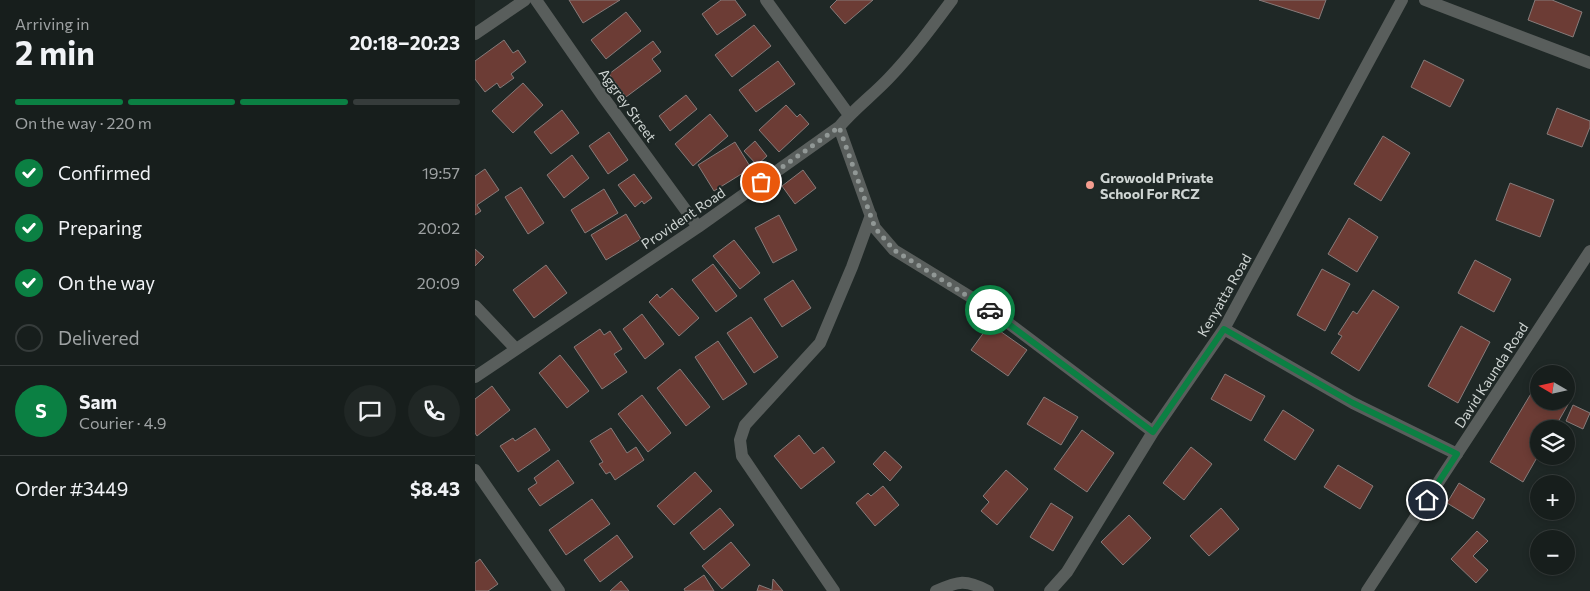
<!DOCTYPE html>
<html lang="en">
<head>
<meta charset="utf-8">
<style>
	:root { --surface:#171e1c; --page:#202725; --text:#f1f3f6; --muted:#9ea2a3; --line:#363c3b; --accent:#0b8043 }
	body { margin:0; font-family:Commissioner,sans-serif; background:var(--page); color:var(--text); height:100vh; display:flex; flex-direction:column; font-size:19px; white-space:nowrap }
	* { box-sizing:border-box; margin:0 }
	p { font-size:16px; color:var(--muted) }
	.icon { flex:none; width:28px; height:28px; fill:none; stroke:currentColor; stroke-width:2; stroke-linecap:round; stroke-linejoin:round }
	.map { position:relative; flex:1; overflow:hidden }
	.drawer { display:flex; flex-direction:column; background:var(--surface); width:475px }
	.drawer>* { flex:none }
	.needle { width:32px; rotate:279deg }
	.controls { position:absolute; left:1055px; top:365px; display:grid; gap:10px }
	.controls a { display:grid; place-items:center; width:45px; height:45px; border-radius:50%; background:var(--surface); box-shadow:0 2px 8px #0003,0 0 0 1px var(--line); font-size:25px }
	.pin { position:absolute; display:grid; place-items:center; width:42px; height:42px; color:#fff; margin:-21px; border:2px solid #fff; border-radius:50%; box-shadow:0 1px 5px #0007 }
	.courier { position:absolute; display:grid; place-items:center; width:50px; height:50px; margin:-25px; border:4px solid #0b8043; border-radius:50%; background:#fff; color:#222; box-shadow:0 1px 6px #0007 }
	.overview em { font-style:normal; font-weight:700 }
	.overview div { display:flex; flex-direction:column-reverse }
	.overview { display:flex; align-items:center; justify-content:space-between; height:85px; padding:0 15px }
	h1 { font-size:32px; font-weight:700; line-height:38px }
	.bar { display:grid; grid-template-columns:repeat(4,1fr); gap:8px 5px; align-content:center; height:60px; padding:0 15px }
	.bar i { height:6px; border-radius:4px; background:var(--line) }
	.bar .active { background:var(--accent) }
	.bar p { grid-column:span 4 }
	.line { display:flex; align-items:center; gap:12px; padding:0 15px; border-top:1px solid var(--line) }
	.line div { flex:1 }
	.round { display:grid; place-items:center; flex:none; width:52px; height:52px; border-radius:26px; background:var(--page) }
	ol { padding:0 15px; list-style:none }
	li { display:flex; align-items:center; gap:15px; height:55px }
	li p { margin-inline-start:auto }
	li .icon { padding:5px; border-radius:50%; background:var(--accent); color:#fff; stroke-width:4 }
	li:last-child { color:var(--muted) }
	li i { width:28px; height:28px; border:2px solid var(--line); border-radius:50% }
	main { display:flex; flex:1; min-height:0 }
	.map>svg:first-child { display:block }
	.building { fill:#6c3c35; stroke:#867b7a }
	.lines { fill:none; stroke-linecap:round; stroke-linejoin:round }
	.minor { stroke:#595e5c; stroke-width:12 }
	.tertiary { stroke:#595e5c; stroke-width:12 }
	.done { stroke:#919896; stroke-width:5; stroke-dasharray:0 9 }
	.route { stroke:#0b8043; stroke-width:6 }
	.poi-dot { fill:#f59d8f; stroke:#1f2826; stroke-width:2 }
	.labels { text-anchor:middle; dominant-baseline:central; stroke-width:4; stroke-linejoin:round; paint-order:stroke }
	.street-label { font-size:14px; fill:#cfd5d3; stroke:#1f2826 }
	.poi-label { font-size:14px; font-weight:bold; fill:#cfd5d3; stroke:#1f2826; text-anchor:start }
</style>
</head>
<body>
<main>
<section class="drawer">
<div class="overview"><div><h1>2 min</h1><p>Arriving in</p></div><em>20:18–20:23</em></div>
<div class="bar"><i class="active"></i><i class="active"></i><i class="active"></i><i></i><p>On the way · 220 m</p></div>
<ol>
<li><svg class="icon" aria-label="check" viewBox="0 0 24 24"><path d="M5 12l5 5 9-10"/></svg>Confirmed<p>19:57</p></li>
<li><svg class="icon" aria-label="check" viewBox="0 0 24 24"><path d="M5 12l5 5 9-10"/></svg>Preparing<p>20:02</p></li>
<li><svg class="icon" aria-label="check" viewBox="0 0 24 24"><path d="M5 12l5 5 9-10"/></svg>On the way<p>20:09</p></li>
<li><i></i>Delivered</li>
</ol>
<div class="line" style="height:90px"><b class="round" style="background:var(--accent);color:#fff">S</b><div><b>Sam</b><p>Courier · 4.9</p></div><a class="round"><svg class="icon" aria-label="chat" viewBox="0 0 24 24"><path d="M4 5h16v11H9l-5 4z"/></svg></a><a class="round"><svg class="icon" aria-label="phone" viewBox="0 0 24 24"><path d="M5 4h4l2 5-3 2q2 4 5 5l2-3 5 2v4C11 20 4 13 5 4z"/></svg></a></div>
<div class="line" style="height:65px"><div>Order #3449</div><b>$8.43</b></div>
</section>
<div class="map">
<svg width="1115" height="591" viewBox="0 0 1115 591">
	<rect width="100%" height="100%" fill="#1f2826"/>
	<path class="building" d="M94,0h51l-37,23z
		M246,0h14l11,15 -29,20 -15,-21z
		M362,0h36l-28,24 -15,-17z
		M784,0h67l-7,19z
		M1060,0h17l30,12 -9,25 -45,-17z
		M151,12l15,19 -35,28 -15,-19z
		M279,25l17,21 -39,31 -17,-22z
		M29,40l9,13 5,-3 8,12 -15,12 3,4 -14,10 -3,-5 -12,9 -10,-13v-18z
		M178,41l8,11 -9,7 9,12 -35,26 -17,-23z
		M949,60l40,20 -14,27 -39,-20z
		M303,61l17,23 -39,28 -17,-22z
		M48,83l20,22 -30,28 -21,-22z
		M211,95l11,14 -27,22 -11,-15z
		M311,105l11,12 3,-3 9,10 -30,28 -20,-22z
		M1082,108l33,13v6l-8,20 -35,-13z
		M87,110l17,23 -28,21 -17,-22z
		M235,114l18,22 -35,30 -18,-22z
		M134,132l19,28 -20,14 -19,-28z
		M908,136l27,17 -29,48 -27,-17z
		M280,141l12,15 -10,9 -13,-14z
		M260,142l16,26 -37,23 -16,-26z
		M97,155l17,23 -25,20 -17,-23z
		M10,169l14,21 -22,15 4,6 -6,4v-39z
		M328,170l13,18 -21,16 -13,-18z
		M159,174l18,24 -8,6 -2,-3 -7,6 -17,-22z
		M1035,183l44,17 -14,37 -44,-17z
		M46,187l23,36 -16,11 -23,-37z
		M129,189l14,24 -33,20 -14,-23z
		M151,214l15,25 -35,21 -15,-25z
		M304,215l18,35 -24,13 -18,-35z
		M874,218l29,19 -21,35 -29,-18z
		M259,240l26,33 -20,16 -27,-33z
		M0,249l9,8 -9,9z
		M1000,260l36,19 -17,33 -36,-19z
		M238,264l24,32 -21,16 -24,-32z
		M71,265l21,28 -33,25 -21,-28z
		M847,269l28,15 -25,47 -28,-16z
		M318,280l18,28 -29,19 -18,-28z
		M197,288l27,30 -20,18 -30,-34 8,-8 3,4z
		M898,290l26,17 -40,64 -28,-18 11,-17 -4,-2 15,-23 4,3z
		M167,314l22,30 -19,15 -22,-30z
		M276,317l27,40 -24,16 -27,-40z
		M515,324l37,26 -19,26 -37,-26z
		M986,326l29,16 -32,61 -30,-17z
		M125,329l4,6 6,-4 12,18 -8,5 13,18 -25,17 -28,-42z
		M243,341l29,43 -24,16 -28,-43z
		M85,355l29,36 -22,17 -28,-35z
		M205,369l30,38 -24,19 -29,-38z
		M750,374l40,22 -14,25 -40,-22z
		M1063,382l1,19h27v-2l4,2 -16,28h-15v25l-16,28 -33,-20z
		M17,386l18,24 -33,26 -2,-3v-34z
		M167,395l29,38 -23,19 -30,-38z
		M569,397l34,20 -17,28 -34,-21z
		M1098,405l17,8 -7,16 -17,-8z
		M808,410l31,20 -19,30 -31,-20z
		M60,428l15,22 -32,22 -18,-26 13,-8 2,3z
		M136,428l16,25 9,-6 8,13 -29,20 -5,-8 -4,2 -7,-10 4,-2 -13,-21z
		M607,430l32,23 -27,39 -33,-23z
		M324,435l15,19 9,-7 12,15 -34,27 -27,-33z
		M716,447l21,17 -28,36 -21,-17z
		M410,451l17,16 -12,14 -17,-17z
		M83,460l16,23 -34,23 -12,-17 9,-6 -3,-5z
		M863,465l35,21 -13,23 -36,-22z
		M531,470l22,19 -31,36 -16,-14 8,-9 -6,-6z
		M220,472l17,19 -38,34 -17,-19z
		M984,483l26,16 -12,20 -26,-16z
		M408,486l16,19 -24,21 -19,-23 12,-10 3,3z
		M117,499l18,25 -44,31 -17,-25z
		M576,503l22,14 -20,34 -23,-14z
		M245,508l14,17 -30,25 -14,-17z
		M746,508l18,21 -30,27 -19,-20z
		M654,515l22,23 -28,27 -22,-23z
		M1002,531l11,10 -15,15 15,14 -12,13 -25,-24z
		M142,535l16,22 -33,25 -16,-22z
		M256,542l19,23 -28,24 -20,-23z
		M5,559l18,25 -10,7h-13v-28z
		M229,575l10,16h-29l-1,-2z
		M298,579l10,12h-26l2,-6 13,5z
		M146,581l8,10h-19z"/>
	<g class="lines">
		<path class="minor" d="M61,0l68,98 94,129
			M291,0l83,115
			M950,0l165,63
			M0,34l50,-34
			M364,127l36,101 19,22 93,57 166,125
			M0,306l41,43
			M749,329l129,74 104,51
			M0,377l223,-150 141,-100c15,-18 34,-32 50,-49 23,-24 43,-51 63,-78
			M0,470l84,121
			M359,591l-92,-135 -2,-16 5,-15 75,-82 32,-76 19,-52
			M461,591c23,-10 29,-12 52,0
			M575,591l17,-19 86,-140 71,-103 178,-329"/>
		<path class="tertiary" d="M892,591l223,-340"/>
	</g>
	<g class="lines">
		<path class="done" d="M286,182l78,-55 36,101 19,22 96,60"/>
		<path class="route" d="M515,310l163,122 71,-103 129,74 104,51 -30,46"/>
	</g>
	<circle class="poi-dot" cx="615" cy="185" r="5"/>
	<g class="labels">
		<g class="street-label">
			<text transform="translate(153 105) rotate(54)">Aggrey Street</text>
			<text transform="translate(208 218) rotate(-34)">Provident Road</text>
			<text transform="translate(749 295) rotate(-60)">Kenyatta Road</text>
			<text transform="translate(1016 375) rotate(-57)">David Kaunda Road</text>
		</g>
		<g class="poi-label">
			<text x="625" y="177">Growoold Private<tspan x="625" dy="16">School For RCZ</tspan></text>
		</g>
	</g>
</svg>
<div class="controls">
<a><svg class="needle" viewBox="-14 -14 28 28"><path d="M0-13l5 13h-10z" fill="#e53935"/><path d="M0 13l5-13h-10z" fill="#9ea2a3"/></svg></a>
<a><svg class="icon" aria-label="layers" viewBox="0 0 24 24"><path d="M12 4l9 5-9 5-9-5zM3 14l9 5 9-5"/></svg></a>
<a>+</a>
<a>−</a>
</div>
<div class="pin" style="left:286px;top:182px;background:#ea580c"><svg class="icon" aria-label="bag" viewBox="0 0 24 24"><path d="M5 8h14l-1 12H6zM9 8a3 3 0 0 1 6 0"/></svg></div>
<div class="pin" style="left:952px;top:500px;background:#1f2937"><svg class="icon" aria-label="home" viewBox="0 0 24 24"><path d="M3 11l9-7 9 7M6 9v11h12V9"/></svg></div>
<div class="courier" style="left:515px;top:310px"><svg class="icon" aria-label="car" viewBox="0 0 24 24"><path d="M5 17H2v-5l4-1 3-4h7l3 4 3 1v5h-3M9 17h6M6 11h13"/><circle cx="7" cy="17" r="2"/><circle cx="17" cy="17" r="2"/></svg></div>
</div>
</main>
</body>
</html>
